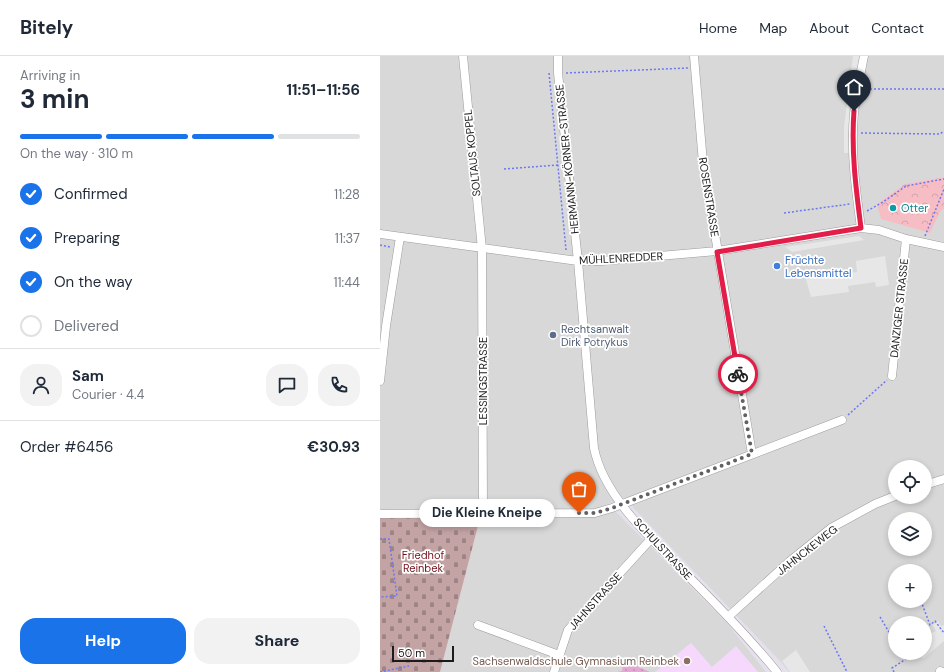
<!DOCTYPE html>
<html lang="en">
<head>
<meta charset="utf-8">
<style>
	:root { --surface:#fff; --page:#f2f2f3; --text:#1f2937; --muted:#747a83; --line:#e0e1e3; --accent:#1a73e8 }
	body { margin:0; font-family:"DM Sans",sans-serif; background:var(--page); color:var(--text); height:100vh; display:flex; flex-direction:column; font-size:15px; white-space:nowrap }
	* { box-sizing:border-box; margin:0 }
	p { font-size:13px; color:var(--muted) }
	.icon { flex:none; width:22px; height:22px; fill:none; stroke:currentColor; stroke-width:2; stroke-linecap:round; stroke-linejoin:round }
	.map { position:relative; flex:1; overflow:hidden }
	.side { display:flex; flex-direction:column; background:var(--surface); width:380px }
	.side>* { flex:none }
	.fabs { position:absolute; left:508px; top:404px; display:grid; gap:8px }
	.fabs a { display:grid; place-items:center; width:44px; height:44px; border-radius:50%; background:var(--surface); box-shadow:0 2px 6px #0003; font-size:20px }
	.scale { position:absolute; left:12px; bottom:10px; width:62px; box-sizing:border-box; padding-left:4px; border:2px solid #1b1b1b; border-top:0; font-size:11px; line-height:14px; white-space:nowrap; color:#1b1b1b; -webkit-text-stroke:3px #fff; paint-order:stroke }
	.pin { position:absolute; display:grid; place-items:center; width:34px; height:34px; color:#fff; margin:-41px -17px; border-radius:50% 50% 50% 0; rotate:-45deg; box-shadow:0 0 4px #0007 }
	.pin .icon { rotate:45deg }
	.courier { position:absolute; display:grid; place-items:center; width:40px; height:40px; margin:-20px; border:3px solid #e11d48; border-radius:50%; background:#fff; color:#222; box-shadow:0 1px 5px #0007 }
	.bubble { position:absolute; height:28px; border-radius:14px; background:var(--surface); box-shadow:0 2px 6px #0003; font-size:13px; font-weight:700; line-height:28px; text-align:center }
	.summary em { font-style:normal; font-weight:700 }
	.summary div { display:flex; flex-direction:column-reverse }
	.summary { display:flex; align-items:center; justify-content:space-between; height:68px; padding:0 20px }
	h1 { font-size:26px; font-weight:700; line-height:30px }
	.bar { display:grid; grid-template-columns:repeat(4,1fr); gap:6px 4px; align-content:center; height:48px; padding:0 20px }
	.bar i { height:5px; border-radius:3px; background:var(--line) }
	.bar .current { background:var(--accent) }
	.bar p { grid-column:span 4 }
	.line { display:flex; align-items:center; gap:10px; padding:0 20px; border-top:1px solid var(--line) }
	.line div { flex:1 }
	.round { display:grid; place-items:center; flex:none; width:42px; height:42px; border-radius:16px; background:var(--page) }
	ol { padding:0 20px; list-style:none }
	li { display:flex; align-items:center; gap:12px; height:44px }
	li p { margin-inline-start:auto }
	li .icon { padding:4px; border-radius:50%; background:var(--accent); color:#fff; stroke-width:4 }
	li:last-child { color:var(--muted) }
	li i { width:22px; height:22px; border:2px solid var(--line); border-radius:50% }
	.button { display:flex; gap:8px; margin-top:auto; padding:8px 20px }
	.button a { flex:1; height:46px; border-radius:16px; background:var(--accent); color:#fff; font-size:16px; font-weight:700; line-height:46px; text-align:center }
	.button a+a { background:var(--page); color:var(--text) }
	header { display:flex; align-items:center; gap:24px; box-sizing:border-box; height:56px; padding:0 20px; background:var(--surface); border-bottom:1px solid var(--line) }
	header strong { font-size:19px }
	nav { display:flex; gap:22px; margin-inline-start:auto; font-size:14px }
	main { display:flex; flex:1; min-height:0 }
	.map>svg:first-child { display:block }
	.residential { fill:#d8d8d9; fill-rule:evenodd }
	.education { fill:#f6d8fd }
	.cemetery { fill:url(#cemetery-stones) }
	.park { fill:url(#park-crowns) }
	.garden { fill:url(#garden-dots) }
	.parking { fill:#e7e7e7 }
	.lines { fill:none; stroke-linecap:round; stroke-linejoin:round }
	.minor-casing { stroke:#9c9c9c; stroke-width:9 }
	.path { stroke:#6b78f2; stroke-width:1.5; stroke-dasharray:2 2; stroke-linecap:butt }
	.minor { stroke:#fff; stroke-width:8 }
	.done { stroke:#626064; stroke-width:4; stroke-dasharray:0 7.2 }
	.route { stroke:#e11d48; stroke-width:5 }
	.culture-dot { fill:#0f9aa8; stroke:#fff; stroke-width:1.5 }
	.shop-dot { fill:#3f7fe0; stroke:#fff; stroke-width:1.5 }
	.service-dot { fill:#5c6f8a; stroke:#fff; stroke-width:1.5 }
	.education-dot { fill:#8d6e63; stroke:#fff; stroke-width:1.5 }
	.labels { text-anchor:middle; dominant-baseline:central; stroke-width:3.5; stroke-linejoin:round; paint-order:stroke }
	.street-label { font-size:11px; fill:#1b1b1b; stroke:#fff }
	.culture-label { font-size:11px; fill:#0d838f; stroke:#fff; text-anchor:start }
	.shop-label { font-size:11px; fill:#366cbe; stroke:#fff; text-anchor:start }
	.service-label { font-size:11px; fill:#4e5e75; stroke:#fff; text-anchor:start }
	.park-label { font-size:11px; fill:#71101b; stroke:#fff }
	.education-label { font-size:11px; fill:#785e54; stroke:#fff; text-anchor:end }
</style>
</head>
<body>
<header>
<strong>Bitely</strong>
<nav><a>Home</a><a>Map</a><a>About</a><a>Contact</a></nav>
</header>
<main>
<section class="side">
<div class="summary"><div><h1>3 min</h1><p>Arriving in</p></div><em>11:51–11:56</em></div>
<div class="bar"><i class="current"></i><i class="current"></i><i class="current"></i><i></i><p>On the way · 310 m</p></div>
<ol>
<li><svg class="icon" aria-label="check" viewBox="0 0 24 24"><path d="M5 12l5 5 9-10"/></svg>Confirmed<p>11:28</p></li>
<li><svg class="icon" aria-label="check" viewBox="0 0 24 24"><path d="M5 12l5 5 9-10"/></svg>Preparing<p>11:37</p></li>
<li><svg class="icon" aria-label="check" viewBox="0 0 24 24"><path d="M5 12l5 5 9-10"/></svg>On the way<p>11:44</p></li>
<li><i></i>Delivered</li>
</ol>
<div class="line" style="height:72px"><a class="round"><svg class="icon" aria-label="person" viewBox="0 0 24 24"><circle cx="12" cy="8" r="4"/><path d="M4 21q1-7 8-7t8 7"/></svg></a><div><b>Sam</b><p>Courier · 4.4</p></div><a class="round"><svg class="icon" aria-label="chat" viewBox="0 0 24 24"><path d="M4 5h16v11H9l-5 4z"/></svg></a><a class="round"><svg class="icon" aria-label="phone" viewBox="0 0 24 24"><path d="M5 4h4l2 5-3 2q2 4 5 5l2-3 5 2v4C11 20 4 13 5 4z"/></svg></a></div>
<div class="line" style="height:52px"><div>Order #6456</div><b>€30.93</b></div>
<div class="button"><a>Help</a><a>Share</a></div>
</section>
<div class="map">
<svg width="564" height="616" viewBox="0 0 564 616">
	<defs>
		<pattern id="cemetery-stones" width="16" height="16" patternUnits="userSpaceOnUse"><rect width="16" height="16" fill="#c4a3a4"/><path d="M2 7V4a2 2 0 0 1 4 0v3zM10 15v-3a2 2 0 0 1 4 0v3z" fill="#9e8485"/></pattern>
		<pattern id="park-crowns" width="20" height="18" patternUnits="userSpaceOnUse"><rect width="20" height="18" fill="#f6bec4"/><path d="M2 6a3 3 0 1 1 6 0M12 15a3 3 0 1 1 6 0" fill="none" stroke="#d2a3a8"/></pattern>
		<pattern id="garden-dots" width="8" height="8" patternUnits="userSpaceOnUse"><rect width="8" height="8" fill="#e5a8d2"/><path d="M2 2h.1M6 6h.1" fill="none" stroke="#c490b4" stroke-width="1.8" stroke-linecap="round"/></pattern>
	</defs>
	<rect width="100%" height="100%" fill="#e6e0ec"/>
	<path class="residential" d="M0,0h564v121l-39,7 -28,20 67,5v33l-38,-6 -1,7 39,7v422h-155l-9,-11 -156,-163 -29,11h-215zM515,411h30v30h-30zM515,463h30v30h-30zM515,515h30v30h-30zM515,567h30v30h-30z
		M234,454l112,112 40,50h-326l40,-154 118,-2z"/>
	<path class="education" d="M311,587l21,24 24,-21 22,26h-103z"/>
	<path class="cemetery" d="M0,462h100l-40,154h-60z"/>
	<path class="park" d="M564,121v32l-3,1 -11,23 -49,-14 -4,-15 28,-20z"/>
	<path class="garden" d="M247,606l23,10h-33l5,-1 1,-6z"/>
	<path class="parking" d="M473,0h7l-10,97h-6v-26z
		M479,180l5,4 -72,12 -7,-5z
		M505,200l4,29 -13,2 -1,-5 -27,4 1,6 -38,5 -5,-18 51,-7 -1,-11z
		M558,565l3,5 3,-1v16l-20,17 -9,-1 -2,-4h12v-17l11,-5 -3,-6z
		M416,594l14,22h-20l-8,-11z"/>
	<g class="lines">
		<defs>
			<path id="minor" d="M83,0l19,193 1,264
				M178,0v17l20,188 16,187c10,51 63,96 98,132 30,30 59,60 85,92
				M314,0l9,107 49,291
				M481,172c-4,-31 -9,-63 -8,-95 0,-26 6,-52 11,-77
				M0,178l198,27h23l116,-10 144,-23 18,2 27,9 38,8
				M512,320l14,-137
				M0,325l6,-55 14,-89
				M545,429l19,-6
				M0,458l215,-1 17,-5 230,-88
				M348,561l62,-56 41,-33 44,-24 20,-8
				M98,569l81,30
				M560,615l4,1
				M174,616l14,-42 83,-91"/>
		</defs>
		<use href="#minor" class="minor-casing"/>
		<path class="path" d="M169,17l17,177
			M186,17l122,-5
			M486,33h78
			M481,77l79,1 4,-3
			M124,113l54,-4
			M487,155l16,-9 23,-16 38,-7
			M404,157l66,-9
			M545,180l19,-47
			M0,189l10,2
			M468,359l39,-35
			M0,483h9l8,57 -17,1
			M541,545l9,24 5,-4 9,12
			M500,561l15,25
			M444,570l23,46
			M0,616l29,-6
			M514,616l-2,-4 14,-9 -4,-6"/>
		<use href="#minor" class="minor"/>
	</g>
	<g class="lines">
		<path class="done" d="M199,457h16l17,-5 140,-54 -14,-80"/>
		<path class="route" d="M358,318l-21,-122 144,-24c-5,-39 -10,-77 -7,-117"/>
	</g>
	<circle class="culture-dot" cx="513" cy="152" r="4"/>
	<circle class="shop-dot" cx="397" cy="210" r="4"/>
	<circle class="service-dot" cx="173" cy="279" r="4"/>
	<circle class="education-dot" cx="307" cy="605" r="4"/>
	<g class="labels">
		<g class="street-label">
			<text transform="translate(92 97) rotate(-96)">SOLTAUS KOPPEL</text>
			<text transform="translate(187 103) rotate(-96)">HERMANN-KÖRNER-STRASSE</text>
			<text transform="translate(329 141) rotate(81)">ROSENSTRASSE</text>
			<text transform="translate(241 202) rotate(-3)">MÜHLENREDDER</text>
			<text transform="translate(519 252) rotate(-84)">DANZIGER STRASSE</text>
			<text transform="translate(103 325) rotate(-90)">LESSINGSTRASSE</text>
			<text transform="translate(283 493) rotate(47)">SCHULSTRASSE</text>
			<text transform="translate(427 494) rotate(-38)">JAHNCKEWEG</text>
			<text transform="translate(215 545) rotate(-48)">JAHNSTRASSE</text>
		</g>
		<g class="culture-label">
			<text x="521" y="152">Otter</text>
		</g>
		<g class="shop-label">
			<text x="405" y="204">Früchte<tspan x="405" dy="13">Lebensmittel</tspan></text>
		</g>
		<g class="service-label">
			<text x="181" y="273">Rechtsanwalt<tspan x="181" dy="13">Dirk Potrykus</tspan></text>
		</g>
		<g class="park-label">
			<text x="43" y="499">Friedhof<tspan x="43" dy="13">Reinbek</tspan></text>
		</g>
		<g class="education-label">
			<text x="299" y="605">Sachsenwaldschule Gymnasium Reinbek</text>
		</g>
	</g>
</svg>
<div class="fabs">
<a><svg class="icon" aria-label="locate" viewBox="0 0 24 24"><circle cx="12" cy="12" r="6"/><path d="M12 2v4M12 18v4M2 12h4M18 12h4"/></svg></a>
<a><svg class="icon" aria-label="layers" viewBox="0 0 24 24"><path d="M12 4l9 5-9 5-9-5zM3 14l9 5 9-5"/></svg></a>
<a>+</a>
<a>−</a>
</div>
<div class="scale">50 m</div>
<div class="pin" style="left:199px;top:457px;background:#ea580c"><svg class="icon" aria-label="bag" viewBox="0 0 24 24"><path d="M5 8h14l-1 12H6zM9 8a3 3 0 0 1 6 0"/></svg></div>
<div class="pin" style="left:474px;top:55px;background:#1f2937"><svg class="icon" aria-label="home" viewBox="0 0 24 24"><path d="M3 11l9-7 9 7M6 9v11h12V9"/></svg></div>
<div class="courier" style="left:358px;top:318px"><svg class="icon" aria-label="bike" viewBox="0 0 24 24"><circle cx="6" cy="16" r="4"/><circle cx="18" cy="16" r="4"/><path d="M6 16l4-8h5l3 8M10 8l3 8H6M13 5h3"/></svg></div>
<div class="bubble" style="left:39px;top:443px;width:136px">Die Kleine Kneipe</div>
</div>
</main>
</body>
</html>
